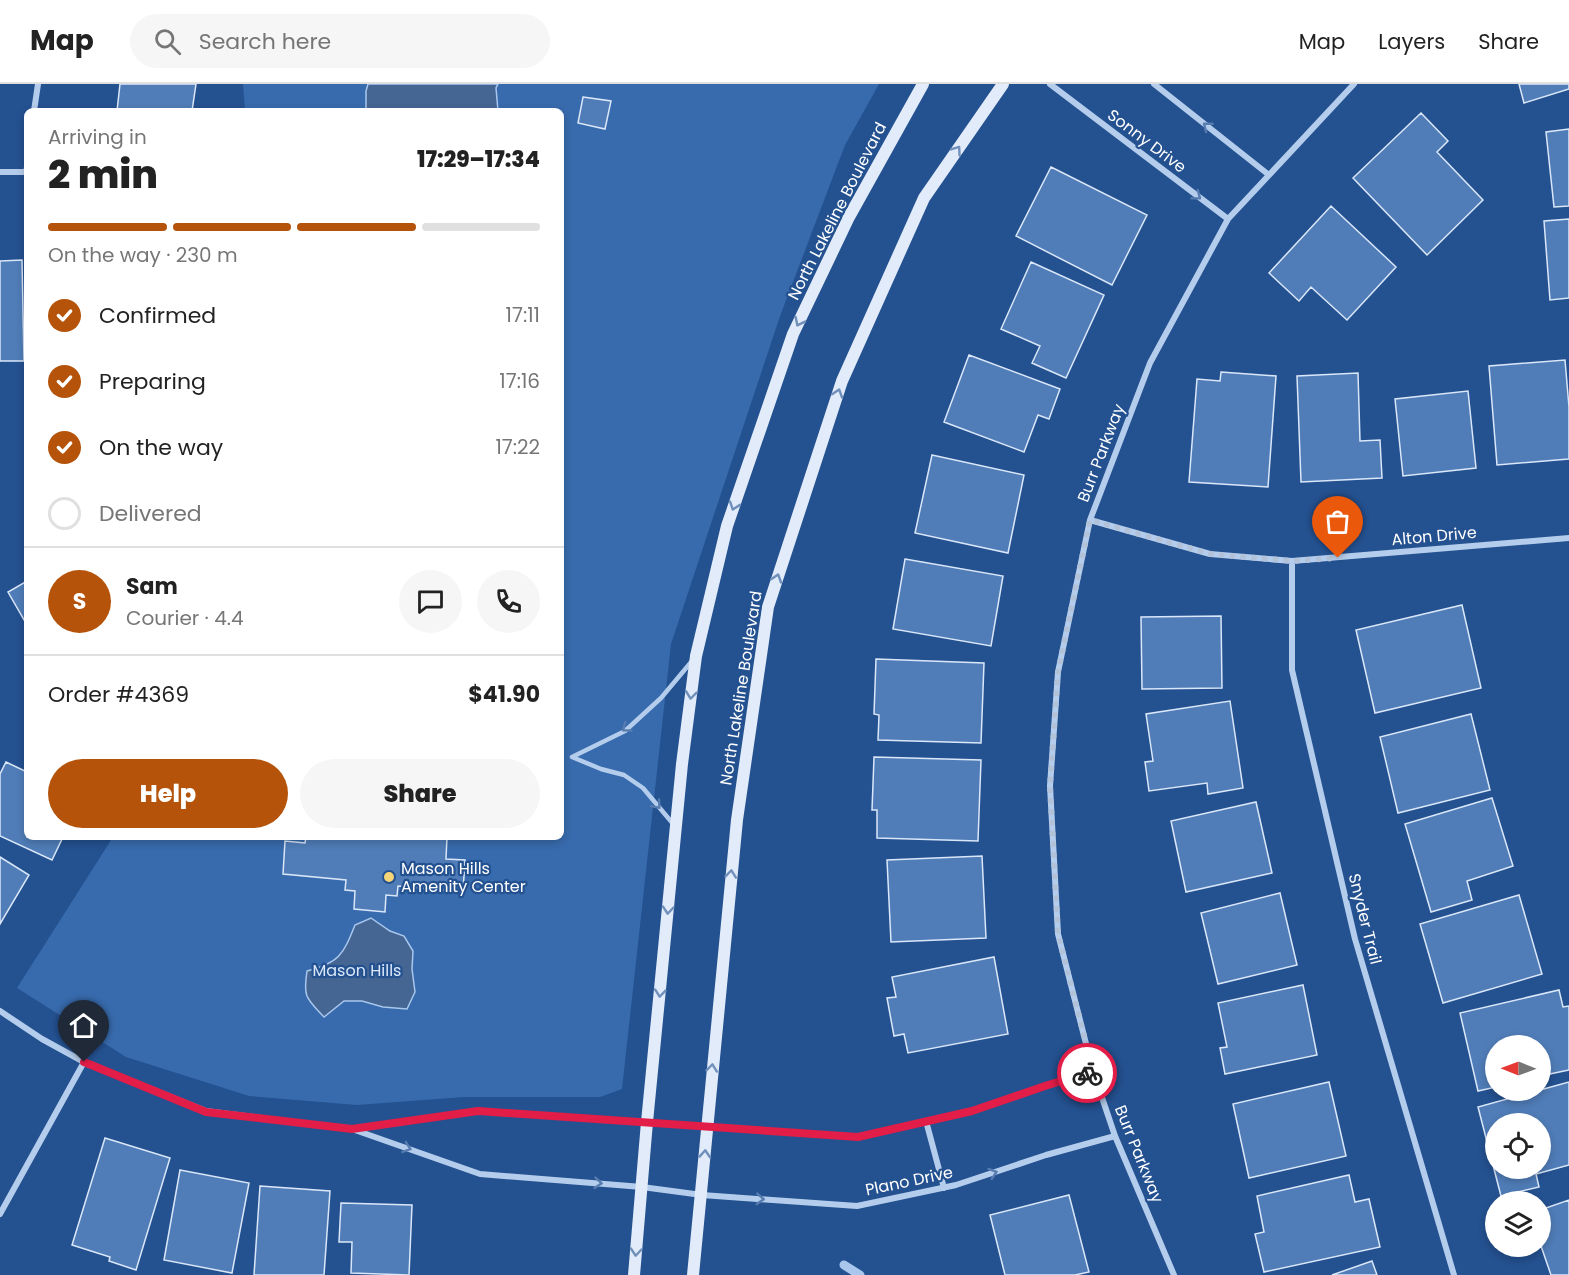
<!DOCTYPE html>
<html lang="en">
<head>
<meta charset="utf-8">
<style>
	:root { --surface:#fff; --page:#f6f6f6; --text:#222; --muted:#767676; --line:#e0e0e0; --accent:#b45309 }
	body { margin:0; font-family:Poppins,sans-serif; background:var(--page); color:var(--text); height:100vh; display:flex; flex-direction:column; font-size:22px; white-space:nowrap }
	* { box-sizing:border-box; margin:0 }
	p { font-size:20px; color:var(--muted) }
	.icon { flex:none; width:33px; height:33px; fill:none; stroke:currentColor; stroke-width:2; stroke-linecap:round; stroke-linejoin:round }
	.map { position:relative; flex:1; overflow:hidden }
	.sheet { position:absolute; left:24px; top:24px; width:540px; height:732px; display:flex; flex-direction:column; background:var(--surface); border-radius:9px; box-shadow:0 3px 9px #0003 }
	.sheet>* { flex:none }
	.needle { width:39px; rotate:271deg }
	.fabs { position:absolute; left:1485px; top:951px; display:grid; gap:12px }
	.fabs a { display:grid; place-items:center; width:66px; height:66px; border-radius:50%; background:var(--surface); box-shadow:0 3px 9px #0003; font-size:30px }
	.pin { position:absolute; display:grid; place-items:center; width:51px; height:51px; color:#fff; margin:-62px -26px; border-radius:50% 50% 50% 0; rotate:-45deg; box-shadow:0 0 6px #0007 }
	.pin .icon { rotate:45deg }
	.courier { position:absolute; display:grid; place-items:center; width:60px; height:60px; margin:-30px; border:4px solid #e11d48; border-radius:50%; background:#fff; color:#222; box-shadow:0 2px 8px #0007 }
	.head em { font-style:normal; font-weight:800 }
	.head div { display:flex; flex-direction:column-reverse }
	.head { display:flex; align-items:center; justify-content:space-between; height:102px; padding:0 24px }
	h1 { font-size:39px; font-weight:800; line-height:45px }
	.bar { display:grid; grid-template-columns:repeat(4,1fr); gap:9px 6px; align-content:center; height:72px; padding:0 24px }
	.bar i { height:8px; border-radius:4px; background:var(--line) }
	.bar .active { background:var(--accent) }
	.bar p { grid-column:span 4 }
	.line { display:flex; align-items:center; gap:15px; padding:0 24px; border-top:2px solid var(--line) }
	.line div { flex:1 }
	.round { display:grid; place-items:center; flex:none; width:63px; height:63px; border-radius:32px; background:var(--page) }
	ol { padding:0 24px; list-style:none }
	li { display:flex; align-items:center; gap:18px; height:66px }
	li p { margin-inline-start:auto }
	li .icon { padding:6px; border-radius:50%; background:var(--accent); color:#fff; stroke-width:4 }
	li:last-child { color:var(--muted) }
	li i { width:33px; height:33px; border:3px solid var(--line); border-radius:50% }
	.cta { display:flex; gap:12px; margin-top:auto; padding:12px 24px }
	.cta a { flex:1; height:69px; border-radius:36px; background:var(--accent); color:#fff; font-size:24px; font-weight:800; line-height:69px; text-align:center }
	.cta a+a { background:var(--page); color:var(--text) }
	header { display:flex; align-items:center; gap:36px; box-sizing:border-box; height:84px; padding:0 30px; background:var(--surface); border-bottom:2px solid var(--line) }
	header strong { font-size:28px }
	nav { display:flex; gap:33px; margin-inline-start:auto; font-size:21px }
	.search { width:420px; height:54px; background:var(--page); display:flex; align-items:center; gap:15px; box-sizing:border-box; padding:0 21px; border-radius:33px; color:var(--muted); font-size:22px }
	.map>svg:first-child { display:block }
	.green { fill:#386bad }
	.water { fill:#456592; stroke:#a9c7ed; stroke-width:1.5 }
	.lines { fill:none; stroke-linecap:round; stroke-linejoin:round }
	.stream { stroke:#a9c7ed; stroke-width:9 }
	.building { fill:#507db8; stroke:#dae7f9; stroke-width:1.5; fill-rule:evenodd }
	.service { stroke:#b5cdec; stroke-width:4.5 }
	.minor { stroke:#b5cdec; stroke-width:6 }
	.secondary { stroke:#e1ebf9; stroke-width:12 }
	.oneway { stroke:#577cb0 }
	.oneway2 { stroke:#708fba }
	.done { stroke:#b2c2d8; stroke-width:6; stroke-dasharray:0 10.8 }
	.route { stroke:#e11d48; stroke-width:8 }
	.poi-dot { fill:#f7d478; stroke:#245190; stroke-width:2 }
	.labels { text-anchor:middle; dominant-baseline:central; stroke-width:4.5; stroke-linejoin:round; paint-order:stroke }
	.street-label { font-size:16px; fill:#fff; stroke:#245190 }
	.poi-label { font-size:16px; fill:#fff; stroke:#245190; text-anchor:start }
	.park-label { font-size:16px; fill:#dae7f9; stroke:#245190 }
</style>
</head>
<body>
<header>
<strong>Map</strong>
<div class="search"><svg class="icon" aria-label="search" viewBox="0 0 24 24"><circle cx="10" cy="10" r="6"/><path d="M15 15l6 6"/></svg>Search here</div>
<nav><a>Map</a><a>Layers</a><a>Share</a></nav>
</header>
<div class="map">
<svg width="1569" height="1191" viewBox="0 0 1569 1191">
	<rect width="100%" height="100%" fill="#245190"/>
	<path class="green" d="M243,0h636l-34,61 -66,174 -108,325 -49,445 -22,8h-136l-107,8 -108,-9 -123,-39 -109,-69 96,-151h448v-726h-316z"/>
	<path class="water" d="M368,0h130l-2,4 2,23h-132v-20z
		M371,834l19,13 14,5 9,15 -1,18 3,23 -8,17 -24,-2 -21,-6h-18l-20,16c-18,-19 -21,-20 -17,-46 32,-8 36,-16 48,-46z"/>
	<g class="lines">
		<path class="stream" d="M844,1181l16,10"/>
	</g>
	<path class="building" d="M120,0h76l-4,27h-75z
		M1519,0h50v5l-45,14z
		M583,13l28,4 -6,28 -27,-6z
		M1421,29l27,28 -11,11 46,48 -56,55 -74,-77z
		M1569,45v77l-15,1 -8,-75z
		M1051,83l96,48 -35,70 -96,-49z
		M1331,122l65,61 -49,53 -36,-33 -12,14 -30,-28z
		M1569,135v79l-19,2 -6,-79z
		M22,176l2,101h-24v-100z
		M1031,178l73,33 -38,83 -34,-15 8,-17 -39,-17z
		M969,271l91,34 -11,30 -11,-4 -14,37 -80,-30z
		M1565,276l4,47v52l-72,6 -8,-99z
		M1221,288l55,4 -8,111 -79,-5 8,-103 23,2z
		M1358,289l2,68 20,-1 2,38 -81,4 -4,-106z
		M1468,307l8,77 -73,8 -8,-77z
		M932,371l92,20 -16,78 -93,-20z
		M905,475l98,17 -12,70 -98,-17z
		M27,497v44l-19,-33z
		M1462,521l19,83 -106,25 -19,-83z
		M1221,532l1,72 -80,1 -1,-72z
		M876,575l108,4 -3,80 -103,-3 1,-25 -5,-1z
		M1230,617l13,87 -35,6 -1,-11 -58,8 -4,-29 8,-1 -7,-47z
		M1471,630l19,76 -92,23 -18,-76z
		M874,673l107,3 -3,81 -101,-3v-28h-5z
		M6,678l21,10v65h36l-11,23 -52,-24v-62z
		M1492,714l21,68 -46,15 5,19 -41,12 -26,-88z
		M1256,718l16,71 -86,19 -15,-71z
		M306,753h141l-1,22 19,1 -2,32 -65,-6 -1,10 -11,-1 -1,17 -31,-3 1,-18 -10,-1 1,-10 -63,-6 2,-33 20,2z
		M982,772l4,82 -95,4 -4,-82z
		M0,773l29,18 -29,49z
		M1280,809l17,72 -79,19 -17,-71z
		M1519,811l23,79 -99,29 -23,-79z
		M994,873l14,77 -100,19 -4,-19 -10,2 -7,-38 9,-1 -4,-20z
		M1303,901l14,70 -92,19 -5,-26 7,-1 -9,-44z
		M1559,906l4,17 6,-1v64l-29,6v-30h-44v41l-18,4 -18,-78z
		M1329,998l17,74 -97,22 -16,-74z
		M1569,998v83l-33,9 3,13 -38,9 -23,-89zM1496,1040h44v44h-44z
		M105,1054l65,20 -34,112 -27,-9 1,-4 -38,-12z
		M180,1086l69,13 -17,90 -68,-13z
		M1349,1091l6,27 14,-3 11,48 -116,25 -9,-38 9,-2 -7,-36z
		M260,1102l70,5 -6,84h-70z
		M1069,1111l20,77 -14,3h-70l-15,-60z
		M1569,1116v75h-18l-11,-32v-33z
		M341,1119l71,2 -3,70 -58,-2 1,-31h-13z
		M1372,1177l5,14h-45z"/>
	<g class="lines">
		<path class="service" d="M572,673l53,-26 36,-33 31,-37
			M572,673l29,12 23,6 19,13 31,37"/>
		<path class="minor" d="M1050,0l178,135
			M1154,0l115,91
			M34,27l4,-27
			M0,88h26l1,-5
			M1090,436l120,34 82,7 277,-23
			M1292,477v109l63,269 99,336
			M0,927l42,28 42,23 122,49 146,18 128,45 162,13 60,8 155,11 99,-21 90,-30 69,-19
			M926,1037l18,67
			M355,1045l123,-18 380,26 114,-26 73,-25 48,-15
			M0,1130l84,-152
			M1174,1191l-59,-139 -22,-65 -35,-137 -8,-148 8,-114 32,-152 60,-157 78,-144 126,-135"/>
		<path class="secondary" d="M634,1191l13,-153 35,-358 14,-108 31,-130 66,-192 56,-117 74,-133
			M693,1191l44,-455 31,-213 74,-226 82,-183 79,-114"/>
	</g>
	<defs><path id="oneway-chevron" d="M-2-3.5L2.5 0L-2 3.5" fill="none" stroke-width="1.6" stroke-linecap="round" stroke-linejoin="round" transform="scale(1.5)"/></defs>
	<g class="oneway">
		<use href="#oneway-chevron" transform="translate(1207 42) rotate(-142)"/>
		<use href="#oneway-chevron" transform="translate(1197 112) rotate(37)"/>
		<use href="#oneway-chevron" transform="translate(626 644) rotate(144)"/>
		<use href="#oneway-chevron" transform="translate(657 721) rotate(50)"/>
		<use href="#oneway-chevron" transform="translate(407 1064) rotate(19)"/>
		<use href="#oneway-chevron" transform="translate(993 1089) rotate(-18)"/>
		<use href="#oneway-chevron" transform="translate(598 1099) rotate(5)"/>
		<use href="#oneway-chevron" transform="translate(760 1115) rotate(3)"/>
	</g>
	<g class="oneway2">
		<use href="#oneway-chevron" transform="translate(957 66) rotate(-55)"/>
		<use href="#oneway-chevron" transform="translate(799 238) rotate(116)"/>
		<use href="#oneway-chevron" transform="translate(838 309) rotate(-72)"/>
		<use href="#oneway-chevron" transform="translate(734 422) rotate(109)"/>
		<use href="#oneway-chevron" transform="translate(777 494) rotate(-72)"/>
		<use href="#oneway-chevron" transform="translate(691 611) rotate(97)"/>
		<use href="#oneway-chevron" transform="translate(731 790) rotate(-84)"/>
		<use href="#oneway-chevron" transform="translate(668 826) rotate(95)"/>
		<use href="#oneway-chevron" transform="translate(660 909) rotate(96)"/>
		<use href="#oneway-chevron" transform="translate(712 984) rotate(-84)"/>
		<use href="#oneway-chevron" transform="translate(705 1070) rotate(-86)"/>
		<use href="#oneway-chevron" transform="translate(636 1168) rotate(95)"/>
	</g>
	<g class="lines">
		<path class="done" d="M1087,989l6,-2 -35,-137 -8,-148 8,-114 32,-152 120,34 82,7 46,-3"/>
		<path class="route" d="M84,978l122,50 146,17 126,-18 380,26 114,-26 73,-25 42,-13"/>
	</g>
	<circle class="poi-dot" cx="389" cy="793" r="6"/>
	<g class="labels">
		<g class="street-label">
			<text transform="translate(1147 57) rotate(37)">Sonny Drive</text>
			<text transform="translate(837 127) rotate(-63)">North Lakeline Boulevard</text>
			<text transform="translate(1101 369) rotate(-69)">Burr Parkway</text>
			<text transform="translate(1434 452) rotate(-5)">Alton Drive</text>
			<text transform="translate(741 604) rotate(-81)">North Lakeline Boulevard</text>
			<text transform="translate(1365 835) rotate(76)">Snyder Trail</text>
			<text transform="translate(1139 1070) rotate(68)">Burr Parkway</text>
			<text transform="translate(909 1097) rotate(-12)">Plano Drive</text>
		</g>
		<g class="poi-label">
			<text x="401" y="784">Mason Hills<tspan x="401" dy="18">Amenity Center</tspan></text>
		</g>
		<g class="park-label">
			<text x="357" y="886">Mason Hills</text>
		</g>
	</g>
</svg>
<div class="fabs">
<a><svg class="needle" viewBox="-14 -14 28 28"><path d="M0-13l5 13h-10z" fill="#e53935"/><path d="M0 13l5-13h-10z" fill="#767676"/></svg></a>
<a><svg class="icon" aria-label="locate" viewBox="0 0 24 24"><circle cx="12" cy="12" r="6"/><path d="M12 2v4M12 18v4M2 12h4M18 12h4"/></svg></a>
<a><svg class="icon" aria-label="layers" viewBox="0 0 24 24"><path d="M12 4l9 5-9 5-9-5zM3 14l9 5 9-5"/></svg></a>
</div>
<div class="pin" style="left:1338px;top:474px;background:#ea580c"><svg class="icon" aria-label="bag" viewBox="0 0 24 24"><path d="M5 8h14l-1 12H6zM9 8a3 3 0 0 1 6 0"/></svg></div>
<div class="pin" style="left:84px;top:978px;background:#1f2937"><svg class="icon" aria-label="home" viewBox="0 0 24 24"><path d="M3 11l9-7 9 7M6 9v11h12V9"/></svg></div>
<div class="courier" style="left:1087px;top:989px"><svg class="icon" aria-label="bike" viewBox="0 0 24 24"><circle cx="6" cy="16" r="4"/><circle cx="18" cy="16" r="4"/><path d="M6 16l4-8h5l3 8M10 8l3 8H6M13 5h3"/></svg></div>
<section class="sheet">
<div class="head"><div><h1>2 min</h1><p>Arriving in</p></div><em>17:29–17:34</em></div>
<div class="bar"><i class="active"></i><i class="active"></i><i class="active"></i><i></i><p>On the way · 230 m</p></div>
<ol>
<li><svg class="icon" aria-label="check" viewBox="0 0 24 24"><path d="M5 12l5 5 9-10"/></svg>Confirmed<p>17:11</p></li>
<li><svg class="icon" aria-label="check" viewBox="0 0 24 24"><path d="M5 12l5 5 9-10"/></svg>Preparing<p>17:16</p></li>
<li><svg class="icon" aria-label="check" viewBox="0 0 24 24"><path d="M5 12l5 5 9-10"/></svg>On the way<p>17:22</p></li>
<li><i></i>Delivered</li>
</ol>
<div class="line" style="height:108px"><b class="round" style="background:var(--accent);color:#fff">S</b><div><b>Sam</b><p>Courier · 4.4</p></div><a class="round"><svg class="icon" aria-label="chat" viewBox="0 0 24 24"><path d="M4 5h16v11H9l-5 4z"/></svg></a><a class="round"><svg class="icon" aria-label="phone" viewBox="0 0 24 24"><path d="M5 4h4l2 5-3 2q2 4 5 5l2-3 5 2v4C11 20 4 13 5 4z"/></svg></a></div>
<div class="line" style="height:78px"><div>Order #4369</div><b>$41.90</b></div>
<div class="cta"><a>Help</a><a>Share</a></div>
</section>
</div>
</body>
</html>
